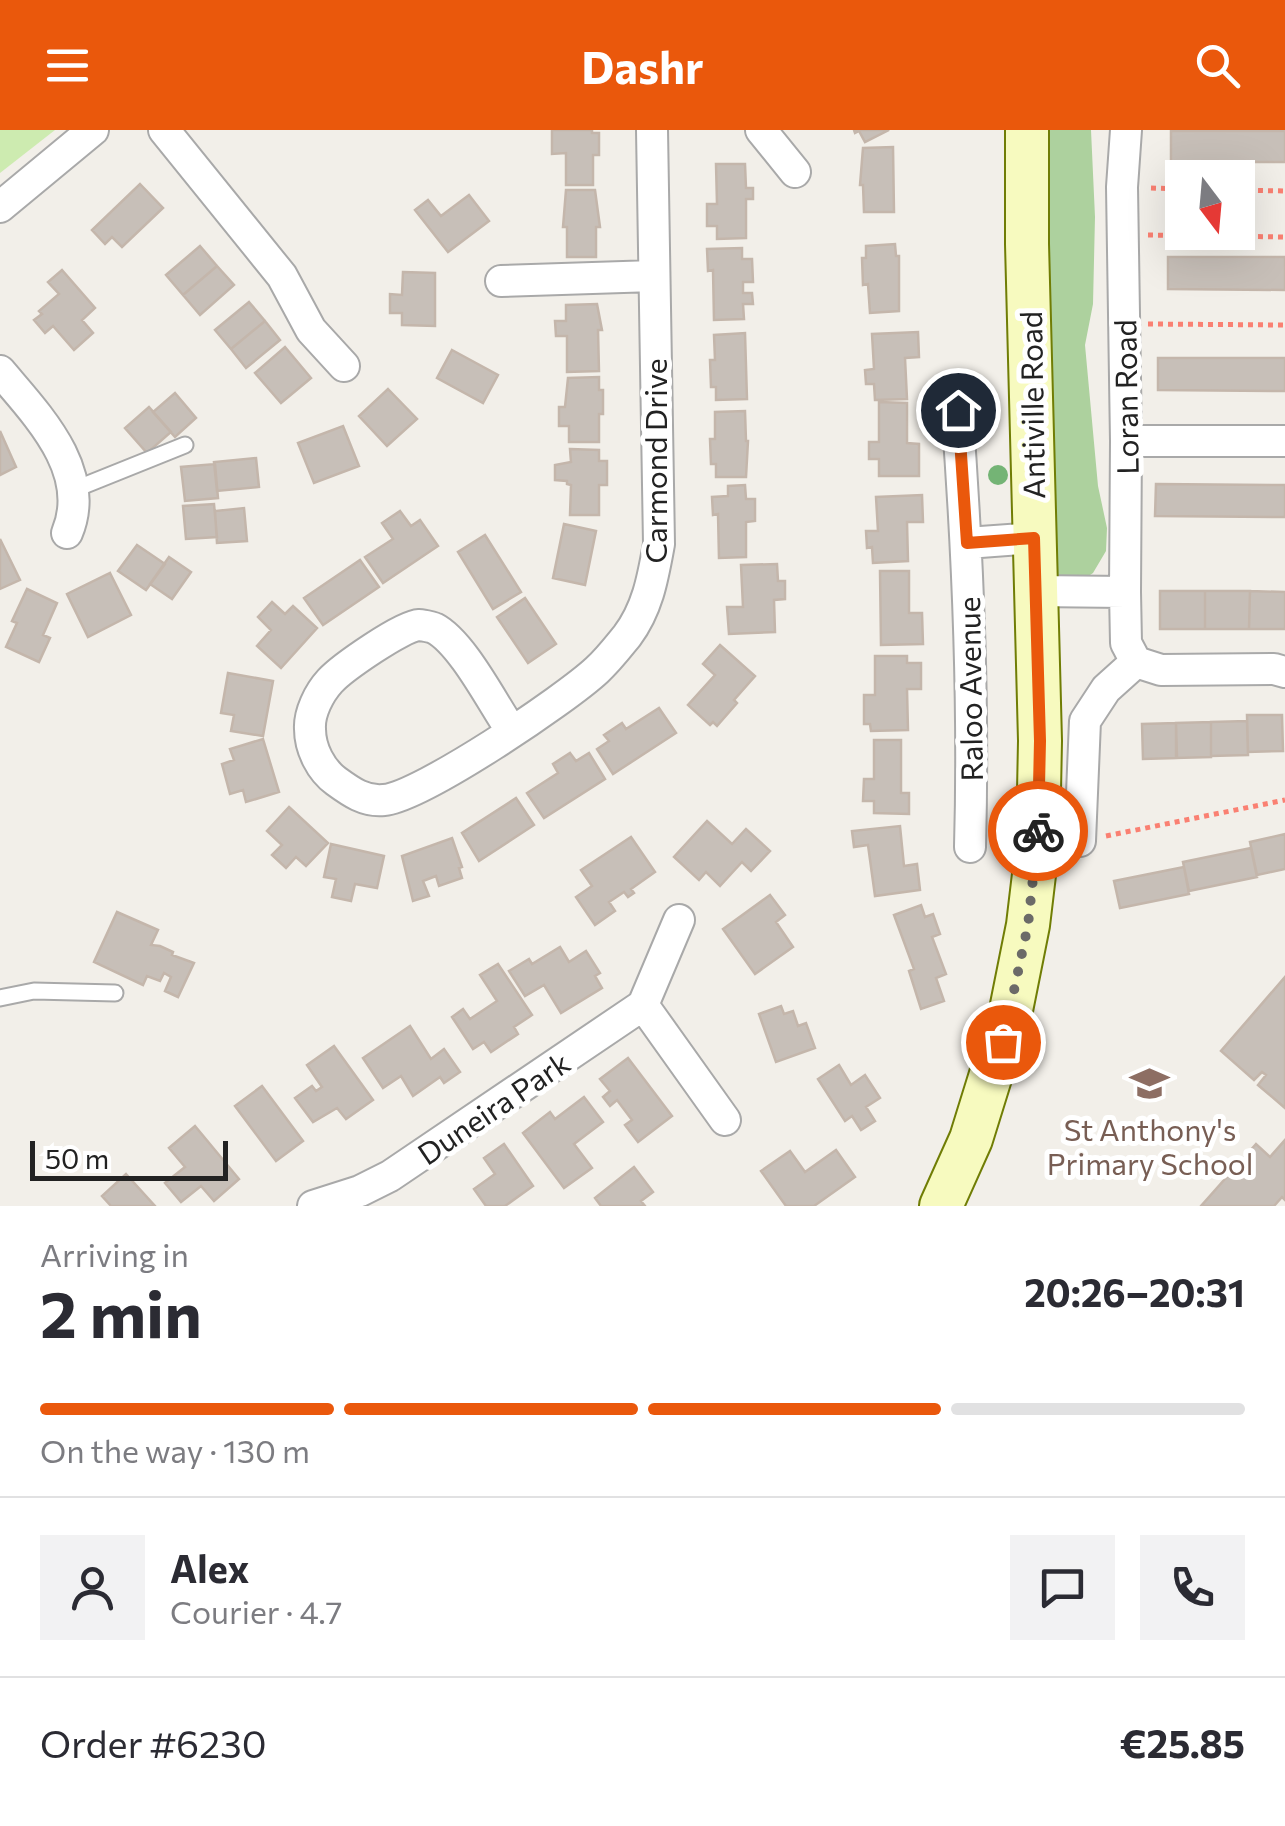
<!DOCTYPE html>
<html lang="en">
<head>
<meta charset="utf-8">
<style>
	:root { --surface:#fff; --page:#f2f2f3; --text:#2b2b33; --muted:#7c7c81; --line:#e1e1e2; --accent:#ea580c }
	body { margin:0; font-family:Commissioner,sans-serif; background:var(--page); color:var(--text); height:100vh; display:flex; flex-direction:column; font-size:38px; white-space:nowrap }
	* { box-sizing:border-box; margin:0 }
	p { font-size:32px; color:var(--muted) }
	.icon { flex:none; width:55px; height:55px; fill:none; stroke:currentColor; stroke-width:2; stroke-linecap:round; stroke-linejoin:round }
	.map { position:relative; height:1076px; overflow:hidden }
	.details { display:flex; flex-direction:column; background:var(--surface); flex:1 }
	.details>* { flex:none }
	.needle { width:65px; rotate:164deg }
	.tools { position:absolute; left:1165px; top:30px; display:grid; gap:20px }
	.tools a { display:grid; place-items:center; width:90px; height:90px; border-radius:0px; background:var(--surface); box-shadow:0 10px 40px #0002; font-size:50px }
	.scale { position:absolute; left:30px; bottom:25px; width:198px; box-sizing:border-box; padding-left:10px; border:5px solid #222; border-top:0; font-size:28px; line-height:35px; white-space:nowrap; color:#222; -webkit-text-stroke:8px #fff; paint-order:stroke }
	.pin { position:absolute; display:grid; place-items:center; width:85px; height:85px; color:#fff; margin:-42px; border:5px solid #fff; border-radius:50%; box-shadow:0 2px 10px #0007 }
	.courier { position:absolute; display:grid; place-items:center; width:100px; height:100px; margin:-50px; border:8px solid #ea580c; border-radius:50%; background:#fff; color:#222; box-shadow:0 2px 12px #0007 }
	.head em { font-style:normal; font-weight:700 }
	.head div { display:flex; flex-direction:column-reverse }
	.head { display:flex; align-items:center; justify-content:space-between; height:170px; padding:0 40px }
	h1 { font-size:65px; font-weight:700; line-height:75px }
	.bar { display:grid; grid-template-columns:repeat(4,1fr); gap:15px 10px; align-content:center; height:120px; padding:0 40px }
	.bar i { height:12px; border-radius:8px; background:var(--line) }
	.bar .current { background:var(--accent) }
	.bar p { grid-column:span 4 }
	.line { display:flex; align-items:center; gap:25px; padding:0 40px; border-top:2px solid var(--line) }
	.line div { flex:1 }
	.round { display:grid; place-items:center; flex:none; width:105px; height:105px; border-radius:0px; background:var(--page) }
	header { display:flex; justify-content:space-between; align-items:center; height:130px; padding:0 40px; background:var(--accent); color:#fff; font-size:45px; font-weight:700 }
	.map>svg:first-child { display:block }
	.grass { fill:#cdebb0 }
	.forest { fill:#add19e }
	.building { fill:#c7bfb8; stroke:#c4b6ab; stroke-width:2.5 }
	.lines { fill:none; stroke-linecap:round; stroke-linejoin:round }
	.lane-casing { stroke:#a9a9a9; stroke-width:19 }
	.street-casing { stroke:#a9a9a9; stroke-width:34 }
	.secondary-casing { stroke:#707d05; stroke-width:46 }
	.path { stroke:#fa8072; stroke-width:5; stroke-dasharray:5 5; stroke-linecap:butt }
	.lane { stroke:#fff; stroke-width:15 }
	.street { stroke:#fff; stroke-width:30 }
	.secondary { stroke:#f7fabf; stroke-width:42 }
	.tree { fill:#74b475 }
	.done { stroke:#6b6a68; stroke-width:10; stroke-dasharray:0 18 }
	.route { stroke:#ea580c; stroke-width:12 }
	.labels { text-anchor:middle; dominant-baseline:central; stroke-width:10; stroke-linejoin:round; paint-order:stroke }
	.street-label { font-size:30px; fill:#222; stroke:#fff }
	.education-label { font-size:30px; fill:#785e54; stroke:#fff }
</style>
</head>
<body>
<header><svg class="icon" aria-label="menu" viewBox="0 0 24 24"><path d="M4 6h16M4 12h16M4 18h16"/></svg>Dashr<svg class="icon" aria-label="search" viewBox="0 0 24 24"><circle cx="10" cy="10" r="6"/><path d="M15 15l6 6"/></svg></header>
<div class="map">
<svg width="1285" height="1076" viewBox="0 0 1285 1076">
	<rect width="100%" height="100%" fill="#f2efe9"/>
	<path class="grass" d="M0,0h55l-55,43z"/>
	<path class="forest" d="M1037,0h54l4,87 -2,87 -8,41 13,141 9,42 -1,23 -13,22 -12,8 -18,-1 -15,-17z"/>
	<path class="building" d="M552,0h40v3h7v22h-6v30h-27v-32l-14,1z
		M854,0h35l-24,12 -6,-11 -4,2z
		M1171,1h114v31h-114z
		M893,17l1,65h-30l-1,-27h-3l3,-37z
		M716,34h29l1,24h7v11h-7v39l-29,1v-13h-10v-22h10z
		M140,54l23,24 -41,39 -10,-10 -7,7 -13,-14z
		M566,60h29l5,37h-4v30h-29v-30h-4z
		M469,65l20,26 -41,31 -33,-42 13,-10 13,16z
		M895,114l1,12h3v55l-29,2 -2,-29 -5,1 -1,-27h4v-12z
		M200,116l17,20 -34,29 -17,-20z
		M742,118v11h10l1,23h-10v11h9l1,11h-10l1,15 -30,1 -1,-50 -5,1 -1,-22z
		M1168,127h117v33l-117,-1z
		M217,136l17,19 -34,30 -17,-20z
		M62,140l33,38 -13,12 11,13 -19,17 -21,-24 -8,7 -11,-13 8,-6 -3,-3 20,-17 -11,-12z
		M403,142l32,1v53l-33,-1v-12h-12v-19l12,1z
		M249,172l16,19 -34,28 -16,-19z
		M597,174l5,26h-4l1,41 -32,1v-36h-11l-1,-15h11v-16z
		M265,191l15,19 -34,28 -15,-19z
		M918,202l1,25 -14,1 2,41 -32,1 -1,-16h-8l-1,-14 9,-1 -2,-35z
		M745,203l2,66 -31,1v-13h-5l-1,-27h5l-1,-25z
		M285,217l26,31 -30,25 -26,-30z
		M452,220l46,25 -15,28 -46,-25z
		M1158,228h127v33l-127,-1z
		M599,247v13h4v24h-4v28h-30v-16h-10v-19h6l3,-29z
		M388,259l29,30 -30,27 -28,-30z
		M175,263l21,25 -21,19 -22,-25z
		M879,272l28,1v40l12,1v32h-40v-17h-10v-17h10z
		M149,277l22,25 -24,21 -22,-25z
		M745,281l1,30h2l-2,36h-30v-13h-5l-1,-25h5v-27z
		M343,296l16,40 -45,17 -16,-40z
		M0,301l16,36 -16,8z
		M570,319l29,1v11h8v24h-8v30h-29l1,-30 -4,-1v-3l-12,-1v-15l16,-3z
		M256,328l3,29 -42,4 -3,-29z
		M215,334l3,34 -33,3 -4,-34z
		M1156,354l129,1v32l-130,-1z
		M745,355l1,14h9v22l-9,1v35l-27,1 -1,-44 -5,1 -1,-18 16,-1v-10z
		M922,365l1,27h-16l1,39 -35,2 -1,-16 -5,1 -1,-17h12l-2,-34z
		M214,374l3,33 -31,2 -3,-33z
		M244,378l3,33 -30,2 -2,-32z
		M400,381l11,15 9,-6 18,26 -55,37 -18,-26 28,-18 -11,-16z
		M564,394l32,7 -11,54 -32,-7z
		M485,405l36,57 -28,17 -35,-57z
		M0,409l20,41 -20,9z
		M137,415l28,19 -19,26 -28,-19z
		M169,427l22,15 -19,27 -22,-15z
		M360,430l19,27 -56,38 -19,-27z
		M777,434l1,17h7v18l-11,1 1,32 -46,2 -2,-27h16l-2,-42z
		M880,441h29v42h13l1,31 -42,1z
		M110,443l21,42 -43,22 -21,-43z
		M27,459l30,14 -14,32 7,3 -11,24 -33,-15 11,-24 -5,-2z
		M1160,461h45v38h-45z
		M1205,461h45l-1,38h-44z
		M1250,461l35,1v37h-36z
		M525,468l31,46 -28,19 -31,-46z
		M272,472l13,12 8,-8 24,22 -36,40 -24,-22 14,-16 -13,-13z
		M720,515l35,31 -21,24 3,3 -20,23 -4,-4 -3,3 -22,-20 27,-30 -12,-11z
		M875,526h32v7h14v26h-14l1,41 -37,1 -1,-7h-6v-29h11z
		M228,543l45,8 -10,55 -32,-5 3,-16 -13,-2z
		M659,578l17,25 -63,41 -16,-25 12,-8 -5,-6 18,-12 4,6z
		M1247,585h35l1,36 -35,1z
		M1247,591l1,34 -37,1v-34z
		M1211,592v35l-35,1v-35z
		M1176,593l1,35 -34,1 -1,-35z
		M263,609l16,53 -33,10 -3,-12 -13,4 -8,-30 12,-4 -4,-11z
		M874,610h27v53h8v21l-35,-1v-12h-11l1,-22h10z
		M570,623l6,8 13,-8 16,26 -61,39 -17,-25 31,-20 -5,-9z
		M516,668l18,27 -55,36 -17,-28z
		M289,677l39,36 -22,23 -10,-9 -10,11 -14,-13 10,-10 -15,-14z
		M707,691l25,23 14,-15 24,22 -19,20 -9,-9 -22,24 -14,-14 -7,8 -25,-23z
		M900,696l4,40 13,-2 3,26 -45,6 -7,-51 -14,2 -2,-16z
		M1285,704v35l-28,6 -7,-33z
		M631,707l24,35 -24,17 3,4 -6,4 -4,-5 -15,10 6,9 -20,14 -19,-28 16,-11 -11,-16z
		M452,708l10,29 -3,1 3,10 -23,8 -3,-10 -13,5 6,15 -16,5 -11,-45z
		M331,714l53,12 -7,32 -22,-4 -4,17 -19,-4 4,-18 -12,-2z
		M1251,718l6,29 -68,14 -6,-29z
		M1184,737l5,27 -69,14 -6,-27z
		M770,765l15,20 -9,7 17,25 -38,27 -32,-45z
		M921,775l4,12 8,-3 7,20 -8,3 14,37 -10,4 8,23 -23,8 -12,-38 5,-2 -20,-54z
		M117,782l41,18 -7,15 9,1 13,6 -1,3 22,8 -16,34 -13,-6 6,-14 -7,-4 -4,8 -13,-5 -4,9 -49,-23z
		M560,817l9,15 17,-11 14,22 -5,3 7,12 -41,25 -17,-28 -19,11 -16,-25 20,-12 3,5z
		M498,834l34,51 -18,12 4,7 -27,18 -7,-10 -11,7 -21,-32 11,-8 7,10 27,-18 -17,-26z
		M1285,847v131l-27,-23 8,-10 -4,-3 -8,8 -33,-29z
		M781,876l3,8 9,-3 5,15 8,-3 9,25 -39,14 -17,-48z
		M410,896l21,33 13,-10 16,23 -16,11 -4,-6 -27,19 -12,-20 -18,12 -20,-30z
		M334,916l39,54 -27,19 -9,-11 -24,14 -18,-24 17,-12 4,5 6,-4 -15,-22z
		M628,928l44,58 -34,26 -13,-17 7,-5 -15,-20 -7,6 -7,-9 7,-6 -10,-12z
		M839,935l12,20 14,-10 15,23 -14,9 9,14 -14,9 -9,-14 -7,5 -27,-42z
		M262,956l41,55 -27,20 -41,-55z
		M584,967l19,25 -29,22 18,24 -28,20 -41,-55 27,-21 5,7z
		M195,996l44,53 -25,22 -13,-15 -20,16 -16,-19 20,-16 -16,-19z
		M1285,1010v60l-3,-3 -8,9h-73l55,-62 14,13z
		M504,1014l29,42 -28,20h-19l-12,-17 21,-15 -11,-16z
		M836,1020l19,27 -41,29h-28l-25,-35 29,-20 15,21z
		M634,1037l19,25 -12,9 4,5h-44l-6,-8z
		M126,1044l29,32h-44l-9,-10z"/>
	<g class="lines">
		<defs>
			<path id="lane" d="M73,360l112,-45
				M0,868l34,-7 81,2"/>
			<path id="street" d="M164,0l118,146 29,54 33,36
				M761,0l34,42
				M1126,0l-4,57 4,254 -1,151 1,51 10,19
				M0,77l93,-77
				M501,151l153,-5
				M0,241c37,44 93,100 67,162
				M957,280c11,146 17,292 13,437
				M1126,311h159
				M967,413l67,-5
				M1034,461l91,1
				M1136,532l25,8 113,-1 11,3
				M511,600c-18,-26 -49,-88 -77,-102 -1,-1 -14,-3 -15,-3 -17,1 -77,43 -89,56 -11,12 -21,32 -20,48 0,20 11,41 26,52 15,11 29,21 48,19 37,-3 182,-101 213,-130 11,-10 21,-23 30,-34 21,-28 26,-59 32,-92l-7,-414
				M1080,711l5,-120 21,-32 30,-27
				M643,875l82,115
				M313,1076l47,-15 30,-15 253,-171 36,-85"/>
			<path id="secondary" d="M941,1076l30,-67 40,-129 17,-85 10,-84 2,-100 -13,-497v-114"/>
		</defs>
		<use href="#lane" class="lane-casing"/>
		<use href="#street" class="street-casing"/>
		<use href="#secondary" class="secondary-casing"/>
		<path class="path" d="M1151,58l31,1
			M1238,60l47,1
			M1148,105l137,2
			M1148,194l137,1
			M1106,706l179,-36"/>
		<use href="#lane" class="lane"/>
		<use href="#street" class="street"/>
		<use href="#secondary" class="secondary"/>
	</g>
	<circle class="tree" cx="998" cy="345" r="10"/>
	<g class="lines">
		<path class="done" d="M1003,912l25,-117 10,-94"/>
		<path class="route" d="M958,280l9,133 67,-5 6,203 -2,90"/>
	</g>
	<defs>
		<symbol id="school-bare" viewBox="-9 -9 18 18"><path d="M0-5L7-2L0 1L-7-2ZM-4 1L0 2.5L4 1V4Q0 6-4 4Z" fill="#8d6e63" stroke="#fff" stroke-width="2.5" paint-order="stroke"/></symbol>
	</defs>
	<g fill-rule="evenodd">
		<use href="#school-bare" x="1122" y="926" width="55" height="55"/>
	</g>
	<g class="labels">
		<g class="street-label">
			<text transform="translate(1125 267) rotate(-91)">Loran Road</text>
			<text transform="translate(1031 275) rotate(-91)">Antiville Road</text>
			<text transform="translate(654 331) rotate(-90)">Carmond Drive</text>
			<text transform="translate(969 559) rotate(-91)">Raloo Avenue</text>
			<text transform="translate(493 977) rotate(-34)">Duneira Park</text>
		</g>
		<g class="education-label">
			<text x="1150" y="998">St Anthony's<tspan x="1150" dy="34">Primary School</tspan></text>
		</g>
	</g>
</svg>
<div class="tools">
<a><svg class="needle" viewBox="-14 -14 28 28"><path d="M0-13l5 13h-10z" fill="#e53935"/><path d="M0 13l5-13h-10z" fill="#7c7c81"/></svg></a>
</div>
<div class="scale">50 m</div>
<div class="pin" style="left:1003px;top:912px;background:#ea580c"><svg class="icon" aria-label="bag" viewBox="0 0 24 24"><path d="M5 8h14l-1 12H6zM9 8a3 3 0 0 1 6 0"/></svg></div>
<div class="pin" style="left:958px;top:280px;background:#1f2937"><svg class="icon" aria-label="home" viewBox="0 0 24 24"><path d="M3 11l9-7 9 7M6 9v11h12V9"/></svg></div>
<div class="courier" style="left:1038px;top:701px"><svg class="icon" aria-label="bike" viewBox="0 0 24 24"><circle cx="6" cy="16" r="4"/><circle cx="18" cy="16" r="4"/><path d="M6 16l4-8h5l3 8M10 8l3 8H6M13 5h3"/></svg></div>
</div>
<section class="details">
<div class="head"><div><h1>2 min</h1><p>Arriving in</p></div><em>20:26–20:31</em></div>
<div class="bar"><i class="current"></i><i class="current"></i><i class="current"></i><i></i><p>On the way · 130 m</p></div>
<div class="line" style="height:180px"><a class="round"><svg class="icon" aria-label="person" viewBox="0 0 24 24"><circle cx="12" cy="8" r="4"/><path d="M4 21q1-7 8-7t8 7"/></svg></a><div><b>Alex</b><p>Courier · 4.7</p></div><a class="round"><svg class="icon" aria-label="chat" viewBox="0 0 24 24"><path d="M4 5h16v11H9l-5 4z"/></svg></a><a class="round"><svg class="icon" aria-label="phone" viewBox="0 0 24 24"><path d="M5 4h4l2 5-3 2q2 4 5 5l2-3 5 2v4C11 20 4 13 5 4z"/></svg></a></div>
<div class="line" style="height:130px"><div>Order #6230</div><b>€25.85</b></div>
</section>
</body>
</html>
